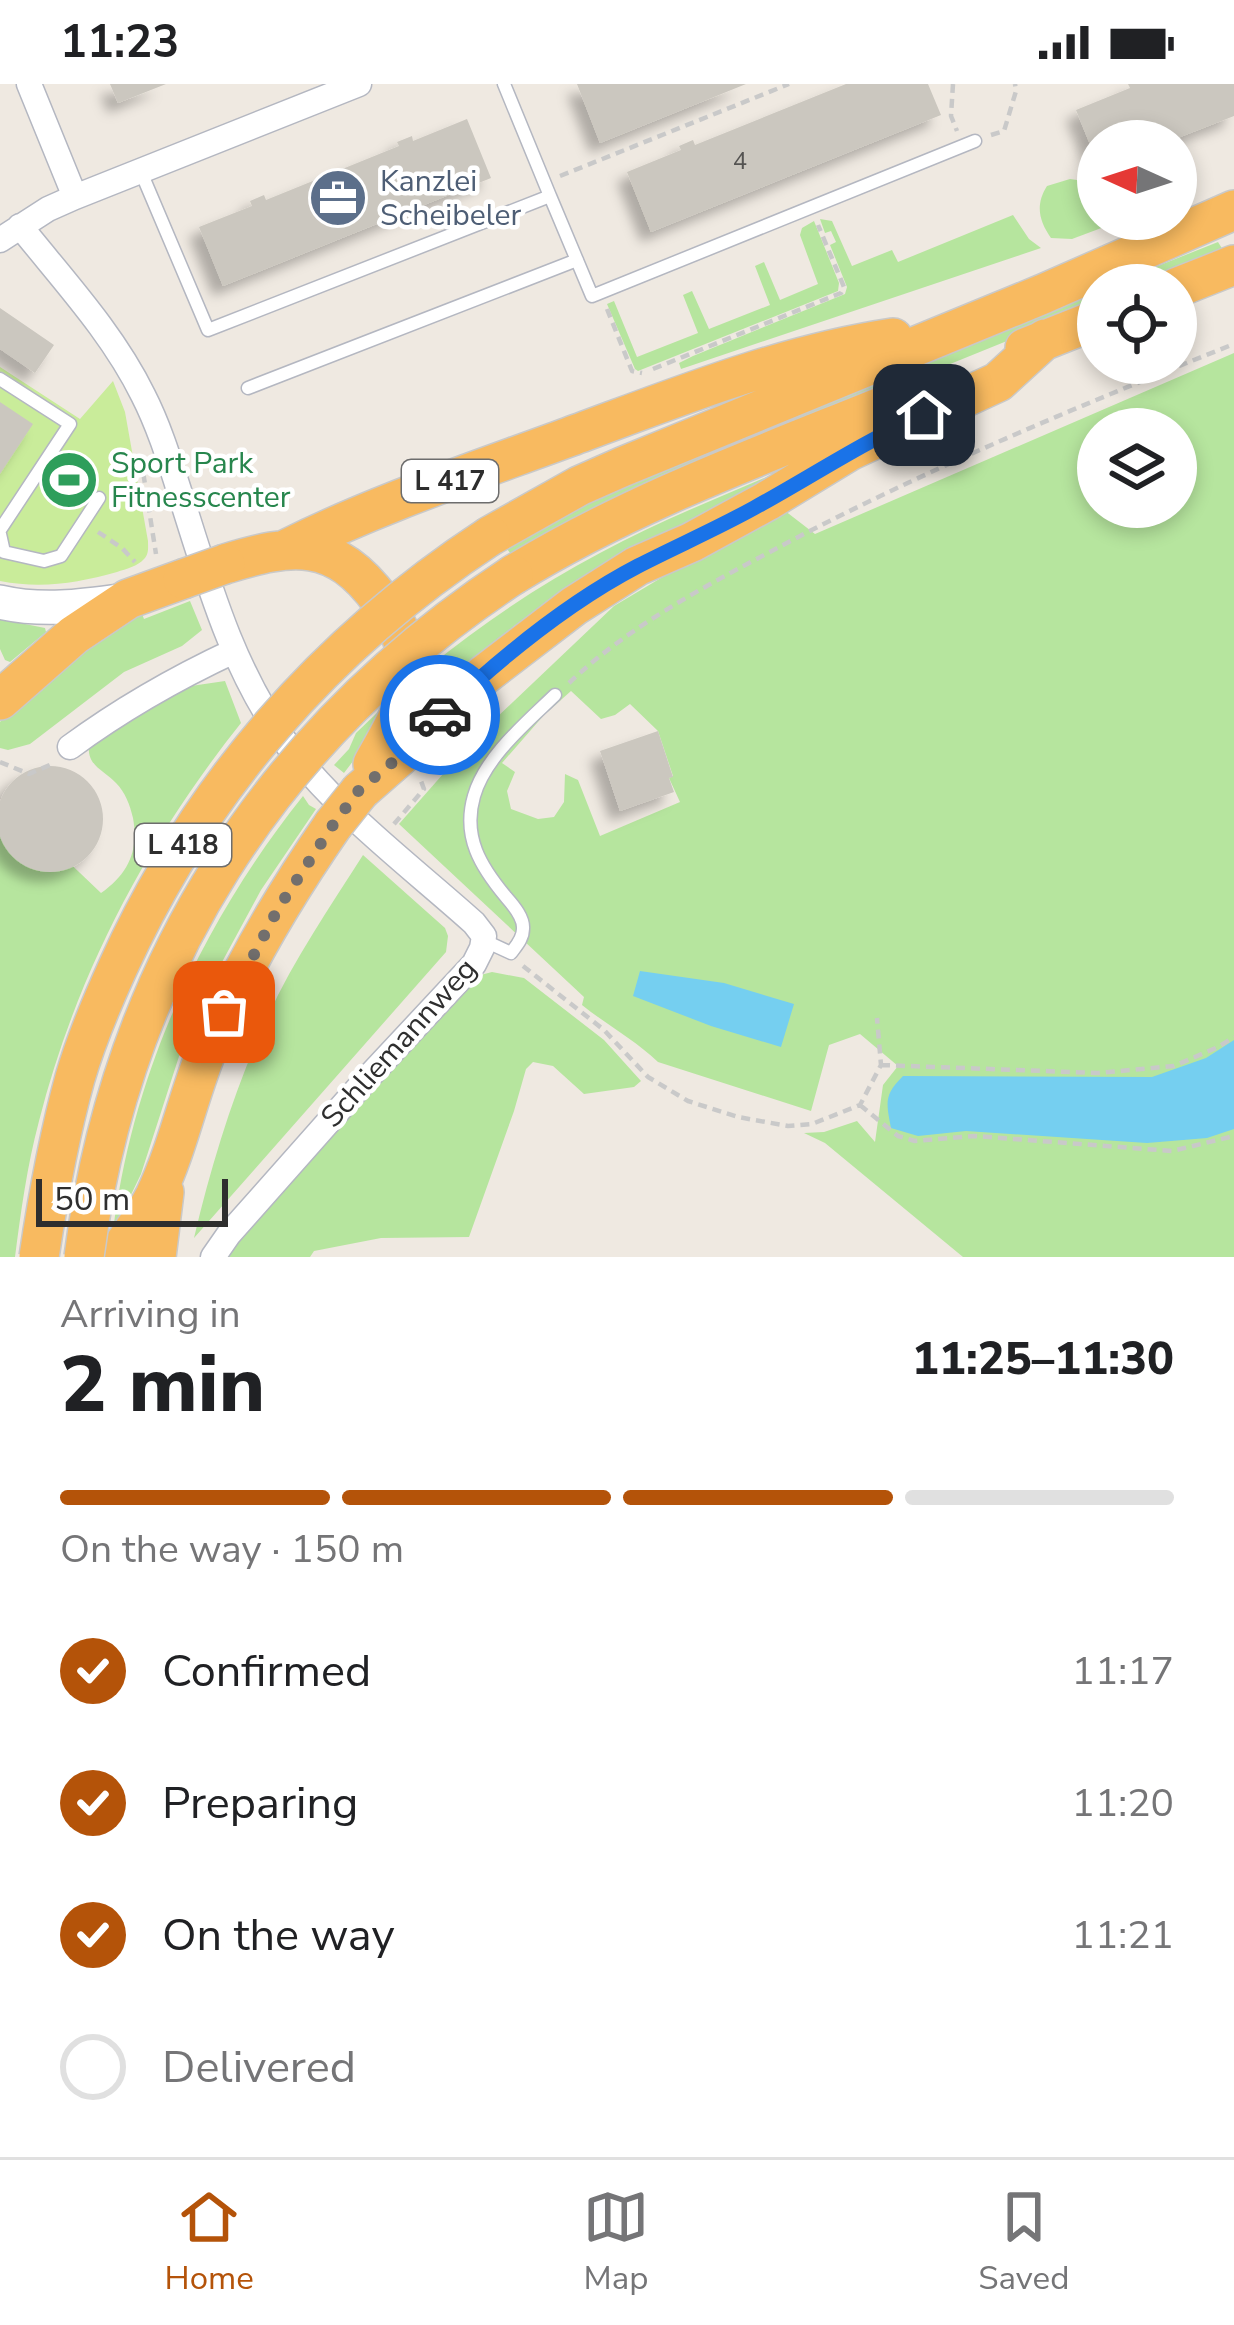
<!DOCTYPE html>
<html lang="en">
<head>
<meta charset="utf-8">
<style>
	:root { --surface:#fff; --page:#f6f6f6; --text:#202124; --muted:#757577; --line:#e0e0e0; --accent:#b45309 }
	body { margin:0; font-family:"Nunito Sans",sans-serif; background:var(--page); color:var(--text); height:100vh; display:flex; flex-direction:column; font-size:45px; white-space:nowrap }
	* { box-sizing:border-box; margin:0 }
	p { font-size:39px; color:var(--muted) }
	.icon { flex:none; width:66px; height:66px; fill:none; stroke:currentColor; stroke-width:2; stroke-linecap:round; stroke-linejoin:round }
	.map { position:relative; height:1173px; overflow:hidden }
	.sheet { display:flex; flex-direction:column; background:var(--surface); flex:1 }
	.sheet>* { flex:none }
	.needle { width:78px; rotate:273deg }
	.buttons { position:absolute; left:1077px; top:36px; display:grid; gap:24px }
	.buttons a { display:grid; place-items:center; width:120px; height:120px; border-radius:50%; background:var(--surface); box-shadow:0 6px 18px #0003; font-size:60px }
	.scale { position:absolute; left:36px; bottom:30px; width:192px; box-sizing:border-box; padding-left:12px; border:6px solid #2e2e2e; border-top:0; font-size:33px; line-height:42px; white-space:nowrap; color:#2e2e2e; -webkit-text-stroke:9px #fff; paint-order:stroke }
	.pin { position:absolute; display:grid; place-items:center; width:102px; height:102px; color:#fff; margin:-51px; border-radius:24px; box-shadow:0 6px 18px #0006 }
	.courier { position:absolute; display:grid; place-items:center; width:120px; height:120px; margin:-60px; border:9px solid #1a73e8; border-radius:50%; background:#fff; color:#222; box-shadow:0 3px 15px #0007 }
	.summary em { font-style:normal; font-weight:800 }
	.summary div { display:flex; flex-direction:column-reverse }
	.summary { display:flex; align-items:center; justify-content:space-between; height:204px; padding:0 60px }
	h1 { font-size:78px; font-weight:800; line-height:90px }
	.bar { display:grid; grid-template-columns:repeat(4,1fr); gap:18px 12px; align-content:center; height:144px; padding:0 60px }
	.bar i { height:15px; border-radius:9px; background:var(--line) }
	.bar .current { background:var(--accent) }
	.bar p { grid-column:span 4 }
	ol { padding:0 60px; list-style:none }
	li { display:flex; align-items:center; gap:36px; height:132px }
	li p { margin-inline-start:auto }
	li .icon { padding:12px; border-radius:50%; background:var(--accent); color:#fff; stroke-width:4 }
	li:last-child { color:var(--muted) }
	li i { width:66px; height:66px; border:6px solid var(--line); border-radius:50% }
	.status { display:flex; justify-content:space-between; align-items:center; height:84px; padding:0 60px; background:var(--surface); direction:ltr }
	.status svg { height:33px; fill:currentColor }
	.tabs { display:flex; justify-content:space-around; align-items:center; height:168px; border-top:3px solid var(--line); background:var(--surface); font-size:33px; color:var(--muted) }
	.tabs a { display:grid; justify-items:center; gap:6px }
	.tabs .current { color:var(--accent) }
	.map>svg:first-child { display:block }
	.green { fill:#b6e59e; fill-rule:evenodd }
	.pitch { fill:#c9ec9a }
	.water { fill:#75cff0 }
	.building { fill:#cbc7bf; filter:url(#shadow) }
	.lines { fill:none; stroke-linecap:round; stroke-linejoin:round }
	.service-casing { stroke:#b4b7c1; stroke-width:15 }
	.minor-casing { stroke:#b4b7c1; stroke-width:27 }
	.secondary-casing { stroke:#b4b7c1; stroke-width:36 }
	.trunk-casing { stroke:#c9c9c9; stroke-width:42 }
	.path { stroke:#c9c9c9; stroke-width:4.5; stroke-dasharray:9 6; stroke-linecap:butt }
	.service { stroke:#fff; stroke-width:12 }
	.minor { stroke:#fff; stroke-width:24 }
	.secondary { stroke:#fff; stroke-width:33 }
	.trunk { stroke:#f8ba60; stroke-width:39 }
	.trunk-bridge-casing { stroke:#c9c9c9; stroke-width:42; stroke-linecap:butt }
	.trunk-bridge { stroke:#f8ba60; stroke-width:39 }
	.done { stroke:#726f6d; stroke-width:12; stroke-dasharray:0 21.6 }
	.route { stroke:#1a73e8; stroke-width:15 }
	.labels { text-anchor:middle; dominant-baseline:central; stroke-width:9; stroke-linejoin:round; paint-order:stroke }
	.number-label { font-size:24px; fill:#555452 }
	.shield { fill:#fff; stroke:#6d6d6d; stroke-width:3 }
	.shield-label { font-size:27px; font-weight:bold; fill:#2e2e2e }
	.service-label { font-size:30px; fill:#4e5e75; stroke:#fff; text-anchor:start }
	.leisure-label { font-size:30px; fill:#27864d; stroke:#fff; text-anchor:start }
	.street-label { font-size:30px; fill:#2e2e2e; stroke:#fff }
</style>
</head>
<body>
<div class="status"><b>11:23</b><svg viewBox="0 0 49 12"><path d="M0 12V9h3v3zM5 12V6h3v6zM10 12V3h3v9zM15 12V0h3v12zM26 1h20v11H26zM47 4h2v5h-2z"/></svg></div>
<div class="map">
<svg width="1234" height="1173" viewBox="0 0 1234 1173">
	<defs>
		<filter id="shadow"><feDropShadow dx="-10" dy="10" stdDeviation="6" flood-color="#0004"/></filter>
	</defs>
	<rect width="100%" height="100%" fill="#efe9e1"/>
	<path class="green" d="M1070,95l28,4v36l22,2 -48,18 -21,-1c-12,-17 -16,-33 -4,-52z
		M1013,131l16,24 12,9 -360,121 -2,-6 14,-7 152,-62 2,-7 -17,-42 6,-3 -5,-11 -6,2 -5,-14 12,2 20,45 40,-16 6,12z
		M814,137l25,62 -1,8 -200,80 -3,-2 -28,-65 7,-3 23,56 61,-24 -15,-38 9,-4 17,38 61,-24 -15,-39 9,-4 16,38 38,-16 -18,-49 2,-7z
		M1218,158l5,8 -1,5 -76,30h-36z
		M1098,206v14l-244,99 -341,154 -8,-11 63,-36z
		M1234,269v904h-271l-138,-114 -21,-10 20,-1 33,-11 18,21 8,-57 15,-19 -38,-32 -31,11 -18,66 -153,-49c-23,-22 -51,-37 -76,-57l2,-8 -185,-173 74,-84 141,-134 166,-99 35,27zM1098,345h78v78h-78zM571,607l30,28 14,-4 15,-11 28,27 15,45 -4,2 11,24 -80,34 -22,-56 -13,-6 -1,28 -10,15 -16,2 -27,-10 -4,-18 8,-19 -13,-9 42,-48z
		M778,388l1,4 -235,130 -30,20 -68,60 -7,-7h-9v-13c54,-43 109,-81 170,-113 57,-31 118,-55 178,-81z
		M190,517l12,29 -20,16 -58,26 -94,72 -22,6 -8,-2v-26c34,-38 94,-88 142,-108l2,5z
		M0,535l45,9 1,4 -36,30 -5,-2 -5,-11z
		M225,597l16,42c-94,118 -165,252 -202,398 -12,45 -18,90 -24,136h-15v-430l27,18 31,7 43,41c27,-19 38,-42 32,-75 -3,-13 -8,-26 -17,-35 -12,-13 -29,-17 -27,-37l63,-46 39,-14z
		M378,628l-20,38 2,2 -16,21 -10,-8 15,-16 7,-16z
		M303,712l6,9 7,4 -55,81 -46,85 -32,69 -42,130 -28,58c19,-159 90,-311 190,-436z
		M363,771l82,73 3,8 -2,16 -252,286c18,-76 41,-151 74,-222 26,-57 62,-109 95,-161z
		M492,888l32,6 80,62 37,41 -7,6 -50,7 -31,-28 -20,-4 -7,7 -12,42 -45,126 -88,1 -67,13 -4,6h-84l247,-280z"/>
	<path class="pitch" d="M0,283l80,52 33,-38 12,31 23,129c0,7 1,13 -4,18 -6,7 -18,10 -27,13 -40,11 -75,17 -117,9z"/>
	<path class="water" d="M640,887l84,12 70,21 -13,43 -70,-21 -78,-30z
		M1234,956v89l-27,9 -60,5 -181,-12 -48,5 -27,-8c-5,-26 -7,-33 12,-52l249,1 54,-19z"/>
	<path class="building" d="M110,0h56l-48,19z
		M577,0h169l-146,59z
		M846,0h82l13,31 -290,117 -24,-60 54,-22 -2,-4 14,-6 2,5z
		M1128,0h106v32l-64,25h-72v23l-22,-54 54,-22z
		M467,35l24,59 -268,108 -24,-59 53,-21 -2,-5 14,-6 2,5 133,-54 -2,-4 15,-6 1,5z
		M0,224l54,37 -19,28 -35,-24z
		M0,318l33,22 -33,50z
		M658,647l15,46 -4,1 5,14 -54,19 -20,-60z
		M-3 735a53 53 0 1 1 106 0a53 53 0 1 1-106 0Z"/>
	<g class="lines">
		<defs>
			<path id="service" d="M141,88l67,158 342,-134 -46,-112
				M550,112l42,100 383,-155
				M0,295l70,45 -70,106
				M248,304l329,-128
				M0,450l4,18 40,9 17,-5 38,-58
				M485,857l26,12c5,-7 12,-14 12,-24 1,-11 -9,-23 -17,-32 -25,-30 -44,-60 -32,-101 11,-39 52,-73 81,-101"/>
			<path id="minor" d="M29,0l46,113
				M20,142c43,54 92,106 123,169 18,35 29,74 41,111 26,83 52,171 105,241 49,65 125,122 185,176l10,13 -2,12 -8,16 -112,120 -133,150 -16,23
				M0,156l48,-31 27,-12 284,-113
				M70,663c53,-39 104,-68 164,-96"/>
			<path id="secondary" d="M0,518c43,10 83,4 127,-2"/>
			<path id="trunk" d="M1176,204l58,-23
				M1025,264l73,-29
				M490,452l89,-50 43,-19 421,-173 191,-84
				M287,465c90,-45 187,-77 282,-112 106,-39 211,-82 324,-99
				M225,480c68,-21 110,-26 156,37 17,22 29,49 27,78 -1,30 -21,59 -35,85
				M513,491c121,-74 255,-122 385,-175
				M0,616l74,-65 54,-36 55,-20
				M360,707l40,-35 84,-81 90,-69 63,-40 55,-24 75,-41 82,-50 149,-69 47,-43
				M115,1173c14,-19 29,-40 40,-61 24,-50 34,-105 56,-156 32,-76 75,-147 122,-215
				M156,1173l8,-65"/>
		</defs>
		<use href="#service" class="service-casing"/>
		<use href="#minor" class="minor-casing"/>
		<use href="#secondary" class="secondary-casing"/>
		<use href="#trunk" class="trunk-casing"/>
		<path class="path" d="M953,0l-2,32 6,15
			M991,51l13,-4 12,-40 -1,-7
			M560,92l229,-92
			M607,225l25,62 10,2
			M653,285l188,-76 3,-6 -26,-62
			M141,375l15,95
			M98,448l24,16 13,14
			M569,599c61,-58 140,-99 214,-138 146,-77 298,-140 451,-201
			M0,678l29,12 23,-10
			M394,740l30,-35 -3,-8
			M523,882l81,64 44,47 40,24 50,16 50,9 24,-2 48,-19 21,-40 -4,-47
			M881,981l217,8 76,-7 44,-19 16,-10
			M860,1021l38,31 17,5 60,-5 197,15 62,-15"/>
		<use href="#service" class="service"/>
		<use href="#minor" class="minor"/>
		<use href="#secondary" class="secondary"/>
		<use href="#trunk" class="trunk"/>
		<defs>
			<path id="trunk-bridge" d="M183,495l42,-15
				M333,741l27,-34
				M39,1173c9,-60 20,-121 36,-179 11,-38 27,-76 43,-111 81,-179 208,-324 372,-431
				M84,1173c37,-289 186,-522 429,-682"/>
		</defs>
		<use href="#trunk-bridge" class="trunk-bridge-casing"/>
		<use href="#trunk-bridge" class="trunk-bridge"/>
	</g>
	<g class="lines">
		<path class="done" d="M224,928l55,-105 54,-82 26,-35 41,-34 40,-41"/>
		<path class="route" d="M440,631c59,-56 125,-111 198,-149 39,-20 78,-37 116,-58 57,-31 110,-67 170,-93"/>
	</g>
	<defs>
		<symbol id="office-disc" viewBox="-11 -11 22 22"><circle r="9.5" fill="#5c6f8a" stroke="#fff"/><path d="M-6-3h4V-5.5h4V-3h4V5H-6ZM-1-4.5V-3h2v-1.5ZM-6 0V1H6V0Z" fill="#fff"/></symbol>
		<symbol id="stadium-disc" viewBox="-11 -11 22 22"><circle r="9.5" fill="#2e9e5b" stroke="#fff"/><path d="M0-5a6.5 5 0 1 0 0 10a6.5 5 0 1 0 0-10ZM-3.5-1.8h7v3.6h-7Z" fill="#fff"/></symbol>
	</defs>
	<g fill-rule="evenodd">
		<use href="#office-disc" x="305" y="81" width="66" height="66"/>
		<use href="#stadium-disc" x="36" y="363" width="66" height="66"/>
	</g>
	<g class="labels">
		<g class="number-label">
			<text x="740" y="77">4</text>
		</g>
		<g class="shield">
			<rect x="402" y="376" width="96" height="42" rx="9"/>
			<rect x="135" y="740" width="96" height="42" rx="9"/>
		</g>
		<g class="shield-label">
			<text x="450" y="397">L 417</text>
			<text x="183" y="761">L 418</text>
		</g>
		<g class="service-label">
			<text x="380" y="97">Kanzlei<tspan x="380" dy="34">Scheibeler</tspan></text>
		</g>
		<g class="leisure-label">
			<text x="111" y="379">Sport Park<tspan x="111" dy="34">Fitnesscenter</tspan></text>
		</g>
		<g class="street-label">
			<text transform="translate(399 959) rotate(-48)">Schliemannweg</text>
		</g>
	</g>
</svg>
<div class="buttons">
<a><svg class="needle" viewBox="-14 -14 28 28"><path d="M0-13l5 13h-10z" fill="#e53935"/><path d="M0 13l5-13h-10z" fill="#757577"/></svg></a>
<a><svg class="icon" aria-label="locate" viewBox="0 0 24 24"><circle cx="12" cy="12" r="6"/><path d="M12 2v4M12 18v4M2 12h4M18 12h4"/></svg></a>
<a><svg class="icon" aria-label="layers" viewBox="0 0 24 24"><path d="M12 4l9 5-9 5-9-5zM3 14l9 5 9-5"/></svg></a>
</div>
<div class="scale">50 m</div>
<div class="pin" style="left:224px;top:928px;background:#ea580c"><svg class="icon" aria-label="bag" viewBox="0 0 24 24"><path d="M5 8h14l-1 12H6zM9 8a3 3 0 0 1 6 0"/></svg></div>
<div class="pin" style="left:924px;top:331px;background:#1f2937"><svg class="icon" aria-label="home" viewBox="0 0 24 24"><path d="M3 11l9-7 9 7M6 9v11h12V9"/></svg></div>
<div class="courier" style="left:440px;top:631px"><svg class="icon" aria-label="car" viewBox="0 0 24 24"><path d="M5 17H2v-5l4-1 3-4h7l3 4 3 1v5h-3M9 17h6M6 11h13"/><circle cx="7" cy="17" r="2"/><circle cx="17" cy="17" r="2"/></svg></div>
</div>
<section class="sheet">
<div class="summary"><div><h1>2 min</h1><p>Arriving in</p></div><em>11:25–11:30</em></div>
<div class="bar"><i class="current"></i><i class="current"></i><i class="current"></i><i></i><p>On the way · 150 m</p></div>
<ol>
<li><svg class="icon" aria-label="check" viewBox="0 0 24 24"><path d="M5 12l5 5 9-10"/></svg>Confirmed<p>11:17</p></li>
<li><svg class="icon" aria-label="check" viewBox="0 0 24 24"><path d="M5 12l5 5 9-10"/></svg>Preparing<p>11:20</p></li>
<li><svg class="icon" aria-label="check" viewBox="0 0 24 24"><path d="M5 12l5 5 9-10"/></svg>On the way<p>11:21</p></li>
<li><i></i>Delivered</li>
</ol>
</section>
<nav class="tabs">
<a class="current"><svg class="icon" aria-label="home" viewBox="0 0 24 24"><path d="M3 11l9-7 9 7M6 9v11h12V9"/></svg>Home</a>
<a><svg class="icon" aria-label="map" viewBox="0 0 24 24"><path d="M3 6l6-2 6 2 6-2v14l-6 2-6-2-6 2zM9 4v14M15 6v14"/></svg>Map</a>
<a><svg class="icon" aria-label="saved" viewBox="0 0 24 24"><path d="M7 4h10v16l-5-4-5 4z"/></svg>Saved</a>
</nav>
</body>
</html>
